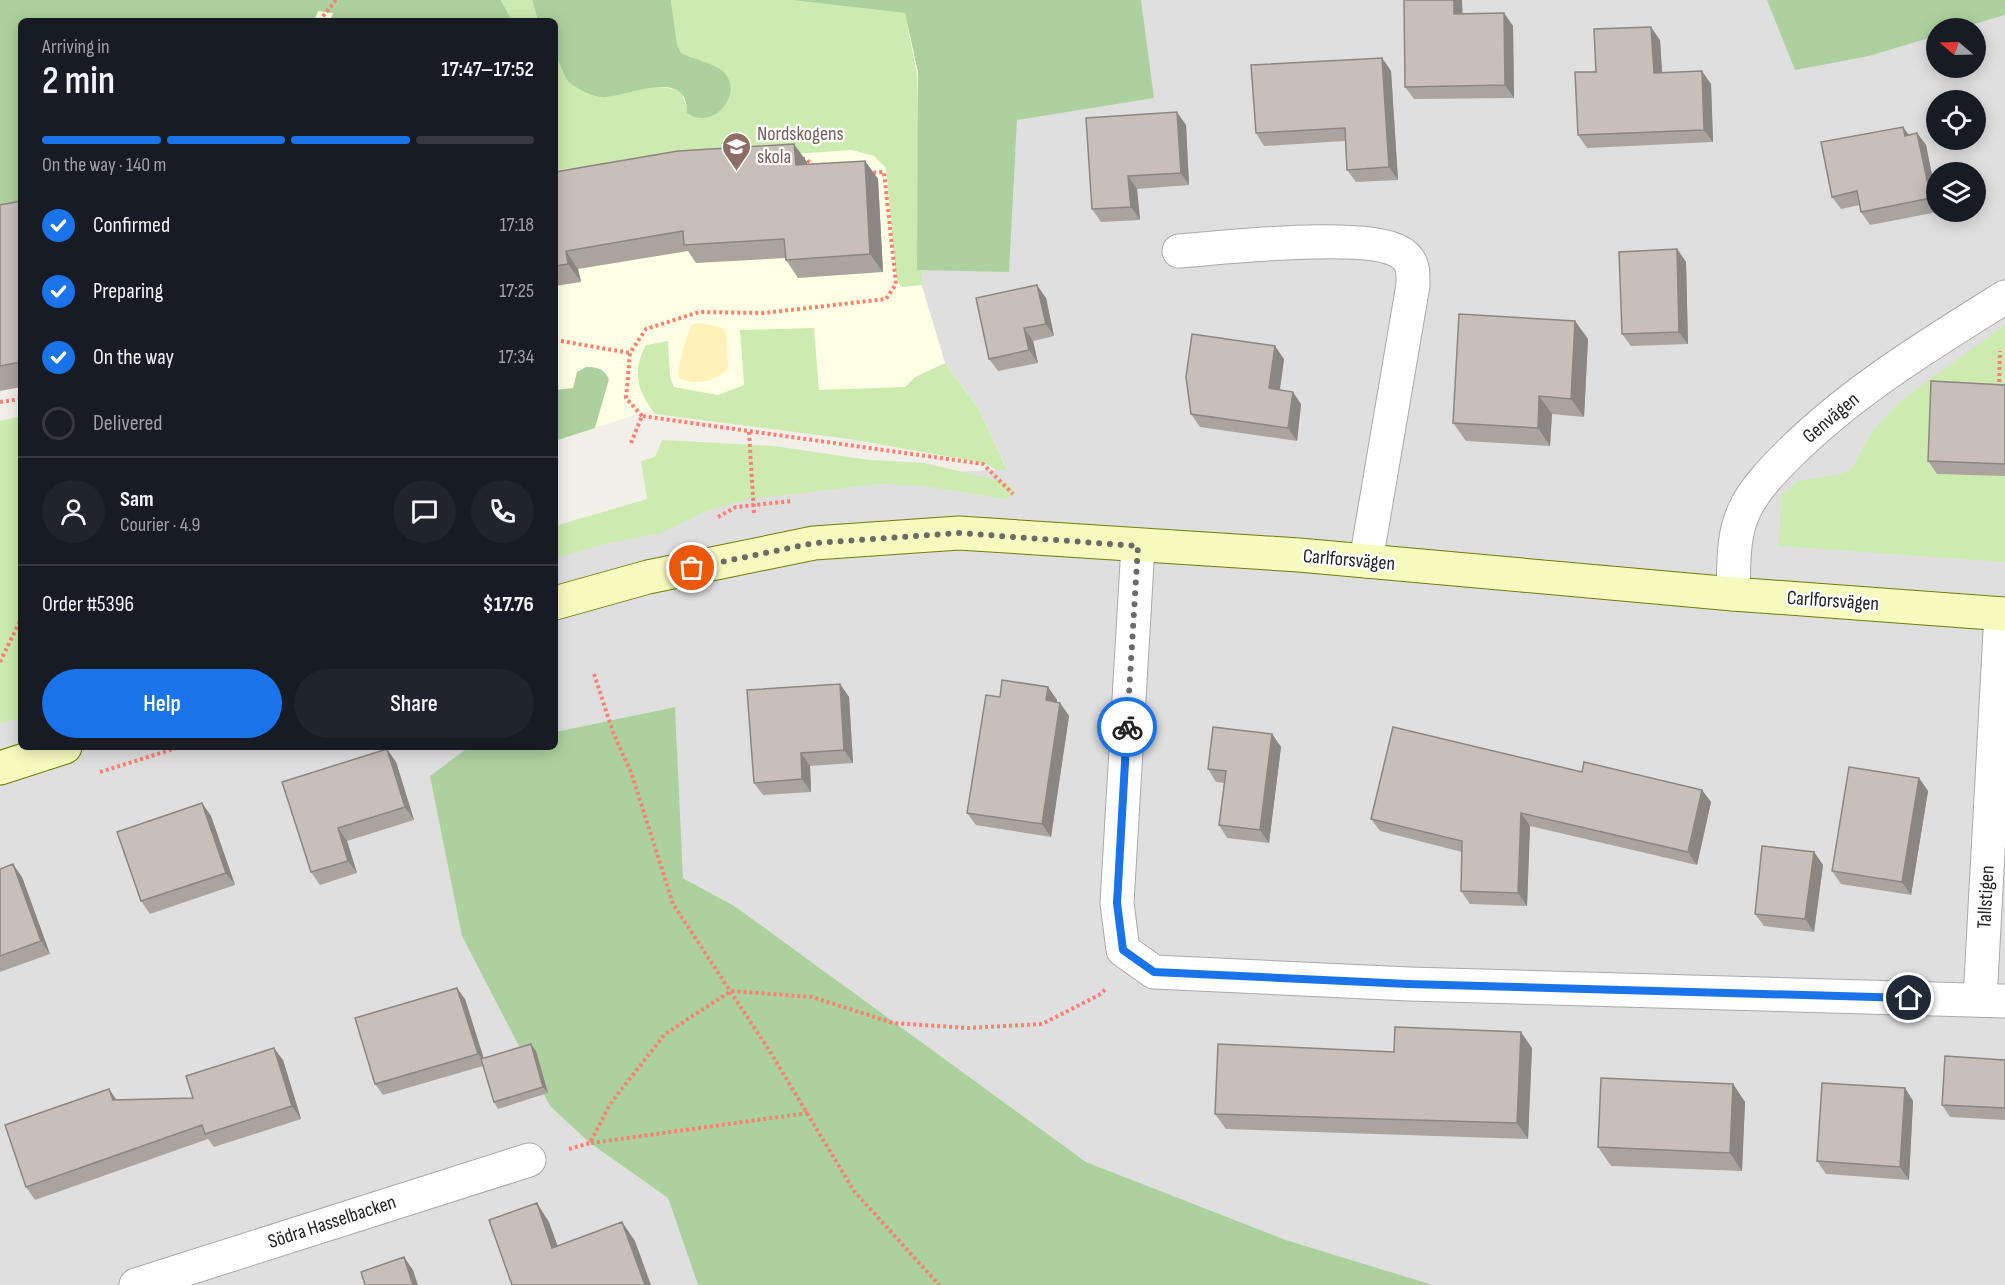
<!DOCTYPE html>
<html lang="en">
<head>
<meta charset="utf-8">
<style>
	:root { --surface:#171b24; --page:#20242c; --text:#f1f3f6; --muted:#9ea1a6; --line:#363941; --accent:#1a73e8 }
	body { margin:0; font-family:"Sofia Sans Condensed",sans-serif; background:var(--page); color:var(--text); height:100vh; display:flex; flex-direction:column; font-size:22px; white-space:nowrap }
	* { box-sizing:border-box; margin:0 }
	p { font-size:20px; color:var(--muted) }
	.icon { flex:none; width:33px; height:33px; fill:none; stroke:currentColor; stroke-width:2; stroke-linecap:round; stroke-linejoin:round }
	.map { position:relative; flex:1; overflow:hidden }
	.side { position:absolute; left:18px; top:18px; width:540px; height:732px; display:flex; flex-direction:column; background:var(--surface); border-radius:9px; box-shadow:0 3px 15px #0003 }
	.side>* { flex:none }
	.needle { width:39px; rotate:289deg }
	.buttons { position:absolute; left:1926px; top:18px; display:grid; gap:12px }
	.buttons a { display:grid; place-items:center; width:60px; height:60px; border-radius:50%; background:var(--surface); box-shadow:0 3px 15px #0003; font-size:30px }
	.pin { position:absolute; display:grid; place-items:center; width:51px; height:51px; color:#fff; margin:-26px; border:3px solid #fff; border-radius:50%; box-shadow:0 2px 6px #0007 }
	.courier { position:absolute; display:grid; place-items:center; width:60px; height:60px; margin:-30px; border:4px solid #1a73e8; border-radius:50%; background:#fff; color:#222; box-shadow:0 2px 8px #0007 }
	.head em { font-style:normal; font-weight:600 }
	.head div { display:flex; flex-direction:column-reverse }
	.head { display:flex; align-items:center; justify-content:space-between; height:102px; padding:0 24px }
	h1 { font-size:39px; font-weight:600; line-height:45px }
	.bar { display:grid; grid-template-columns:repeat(4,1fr); gap:9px 6px; align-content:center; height:72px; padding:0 24px }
	.bar i { height:8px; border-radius:4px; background:var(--line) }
	.bar .current { background:var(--accent) }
	.bar p { grid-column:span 4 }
	.line { display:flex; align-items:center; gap:15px; padding:0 24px; border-top:2px solid var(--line) }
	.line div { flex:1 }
	.round { display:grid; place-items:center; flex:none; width:63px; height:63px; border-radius:32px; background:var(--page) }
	ol { padding:0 24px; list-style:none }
	li { display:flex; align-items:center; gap:18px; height:66px }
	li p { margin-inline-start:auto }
	li .icon { padding:6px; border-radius:50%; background:var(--accent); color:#fff; stroke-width:4 }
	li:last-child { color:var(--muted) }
	li i { width:33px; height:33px; border:3px solid var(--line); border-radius:50% }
	.cta { display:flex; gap:12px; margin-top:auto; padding:12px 24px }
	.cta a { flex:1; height:69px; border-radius:36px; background:var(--accent); color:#fff; font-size:24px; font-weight:600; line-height:69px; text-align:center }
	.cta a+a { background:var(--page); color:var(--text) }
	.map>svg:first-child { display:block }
	.residential { fill:#e0dfdf; fill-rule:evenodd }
	.education { fill:#ffffe5 }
	.grass { fill:#cdebb0 }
	.forest { fill:#add19e }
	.sand { fill:#fff1ba }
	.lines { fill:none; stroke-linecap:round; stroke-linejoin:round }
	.street-casing { stroke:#a9a9a9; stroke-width:35 }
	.secondary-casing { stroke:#707d05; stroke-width:35 }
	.path { stroke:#fa8072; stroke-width:4; stroke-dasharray:3 3; stroke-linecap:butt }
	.street { stroke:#fff; stroke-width:33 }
	.secondary { stroke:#f7fabf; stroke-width:33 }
	.wall { fill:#aba49e }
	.shaded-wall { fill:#8b8681 }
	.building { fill:#c7bfb8; stroke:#8b8681; stroke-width:1.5 }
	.done { stroke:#6b6a68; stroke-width:6; stroke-dasharray:0 10.8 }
	.route { stroke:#1a73e8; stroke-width:8 }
	.labels { text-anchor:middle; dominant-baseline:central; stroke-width:4.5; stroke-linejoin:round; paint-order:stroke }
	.education-label { font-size:20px; fill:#785e54; stroke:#fff; text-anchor:start }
	.street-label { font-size:20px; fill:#222; stroke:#fff }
</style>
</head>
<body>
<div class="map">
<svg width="2005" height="1285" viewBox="0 0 2005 1285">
	<rect width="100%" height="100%" fill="#f2efe9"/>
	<path class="residential" d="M1046,0h959v1285h-572l-147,-45 -200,-78 -350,-255 -54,-30 -7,-170 -120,25v-181l213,-67 239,-15 -28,-60 -34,-46 -28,-93 -2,-212zM1936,28h40v40h-40zM1936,100h40v40h-40zM1936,172h40v40h-40z
		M21,718v29h459l-15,3 125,393 78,55 30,87h-698v-561z"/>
	<path class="education" d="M470,0h321l114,13 13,59 -1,198 28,93 34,46 11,46 -337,-46 -98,32v-420h-164z
		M317,11l16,2 34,8h-53z"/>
	<path class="grass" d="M501,0h31l6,21h-26z
		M671,0h120l114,13 12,61 5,211 -21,2 -5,-11 -10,-108 -12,-12 -22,-6 -180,12 -1,-7 -114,15 -2,-117 8,19 39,25c25,-5 55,-16 79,-5l6,16 32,-40 -38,-15 -4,-9z
		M2005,325v237l-226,-16 2,-51 17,-14 42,-7 11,-4 22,-40 27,-29z
		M814,328l5,62 86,-3 10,-10 30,-14 34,46 28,61h-10l-13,-7 -134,-24 -195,-25c-17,-23 -24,-42 -9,-69l22,-4 2,36 4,10 44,8 26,-10 -4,-55z
		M21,416v302l-21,6v-303z
		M662,440l112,6 96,14 54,3 81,19 8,6 1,7 -9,4 -81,-13 -46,-2 -134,16 -39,12 -44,21 -57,11 -49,15v-33l92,-27 -6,-38 14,-4z"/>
	<path class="forest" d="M0,0h501l11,21h-182l3,-8 -15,-2 -4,10h-293v192l-21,4z
		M532,0h139l6,44 4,9c12,6 29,9 39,16 28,20 -5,64 -33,44 1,-47 -59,-16 -84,-16 -10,0 -26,-8 -34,-15 -4,-4 -11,-22 -14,-29 -3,-8 0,-23 0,-32h-17z
		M791,0h350l13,98 -137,22 -8,152 -92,-2 1,-198 -13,-59z
		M1767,0h238v15l-45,13h-24v8l-67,20 -74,14z
		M586,367c11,0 17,1 23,12l-14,49 -40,13v-51l18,-2 4,-16z
		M675,707l8,171 53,29 350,255 200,78 147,45h-735l-30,-87 -78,-55 -40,-37 -88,-170 -32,-160 35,-26 15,-3h75v-15z"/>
	<path class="sand" d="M702,323l21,5 4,9 1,32c-12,12 -33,18 -49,9 -3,-7 8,-48 14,-54z"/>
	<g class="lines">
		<defs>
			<path id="street" d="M1179,251c42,-3 199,-22 226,5 9,8 8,18 8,29l-47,276
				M1138,546l-21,357 6,47 31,22 255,12 596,17
				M1733,594c1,-28 -1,-59 12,-85 10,-21 30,-41 46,-57 63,-62 139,-108 214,-155
				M1980,1000l21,-386
				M136,1285l393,-125"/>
			<path id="secondary" d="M555,603l93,-26 166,-34 145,-10 340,22 434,39 272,20
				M0,768l65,-21"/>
		</defs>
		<use href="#street" class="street-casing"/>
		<use href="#secondary" class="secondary-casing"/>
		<path class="path" d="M319,21l17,-21
			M802,159h4l9,9
			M555,340l75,13
			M1999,388l1,-37
			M0,402l21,-3
			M642,416l-16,-18 4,-45 16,-24 53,-17 65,1 122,-14 10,-15 -12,-112 -15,1
			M749,432l5,81
			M631,443l11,-27 341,48 30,30
			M718,517l18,-10 56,-6
			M0,662l21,-43
			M594,674l20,61 17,37 42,132 96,146 85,141 85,94
			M100,772l80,-25
			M591,1143l217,-30
			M569,1149l21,-6 20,-39 55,-70 66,-43 81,6 81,26 75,5 74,-4 57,-29 7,-6"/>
		<use href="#street" class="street"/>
		<use href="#secondary" class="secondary"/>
	</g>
	<path class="wall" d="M1504,13l9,13 1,72 -100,1 -9,-12 57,-73z
		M1660,40l2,33 49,11 2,58 -126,6 -9,-13 18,-63z
		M1382,58l9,13 7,109 -42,2 -9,-12 -2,-29 -81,5 -8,-13z
		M1186,125l3,60 -52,4 3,31 -39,2 -9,-13z
		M1903,127l6,8 8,-2 9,12 10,50v17h2l-68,13 -9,-13 -1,-7 -19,4 -9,-12z
		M865,161l13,18 5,93 -85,6 -12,-18 -1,-2 -89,5 -8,-12 -110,18 3,13 -26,4v-114l252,-10v3z
		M21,201v186l-21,4v-186z
		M1677,249l9,13 2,82 -57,2 -9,-12z
		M1046,298l8,38 -21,5 5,22 -40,8 -9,-12z
		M1575,321l13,18 -4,78 -32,-3 -2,32 -84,-5 -13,-18z
		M1284,359l-4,31 21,14 -4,37 -97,-14 -9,-13z
		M2005,385v91l-68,-2 -9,-13z
		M840,684l9,13 4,66 -43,3 1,26 -48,3 -9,-12z
		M1048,687l9,13v2l3,1 9,13 -18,121 -75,-12 -9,-12 33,-116z
		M1272,734l9,13 -12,96 -42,-5 -8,-13 5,-42 -8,-1 -8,-13z
		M396,762l18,58 -67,21 10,32 -37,12 -9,-13 -29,-90z
		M1582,772l120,18 9,12 -14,63 -167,-39 -3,80 -57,-2 -9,-13 1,-39 -82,-21 -9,-12z
		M1919,778l9,13 -17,104 -70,-11 -9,-13z
		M202,803l9,13 24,69 -85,29 -9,-13z
		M1814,852l9,13 -9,67 -50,-6 -9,-12z
		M0,869l22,8 28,77 -50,18z
		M465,999l18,59 53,-7 12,42 -50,16 -4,-7 -11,-36 -100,29 -8,-11z
		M1532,1048l-4,91 -302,-10 -11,-15z
		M283,1060l18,59 -87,28 -6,-8 -173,61 -9,-13 91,-87 76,-2z
		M2005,1060v60l-55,-3 -8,-12z
		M1733,1084l12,18 -3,69 -131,-5 -13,-19z
		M1905,1088l8,13 -4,79 -83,-6 -9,-13z"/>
	<path class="shaded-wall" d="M1454,0h8l1,26 -9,-12z
		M1504,13l9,13 1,72 -9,-13z
		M1651,27l9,13 3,46 -9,-13z
		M1382,58l9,13 7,109 -9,-13z
		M1702,71l9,13 2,58 -9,-12z
		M1177,112l9,13 3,60 -8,-12z
		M1903,127l9,13 -7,-4z
		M1917,133l9,12 10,50v11l-5,-8z
		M794,144l13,18 1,21 -12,-18z
		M865,161l13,18 5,93 -13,-18z
		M1128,176l9,13 3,31 -9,-13z
		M1677,249l9,13 2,82 -9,-12z
		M566,251l12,18 3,13 -13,-18z
		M1037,285l9,13 8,38 -8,-12z
		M1575,321l13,18 -4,78 -13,-18z
		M1024,328l9,13 5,22 -9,-13z
		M1275,346l9,13 -6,42 -9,-13z
		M1293,392l8,12 -4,37 -9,-13z
		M1539,396l13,18 -2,32 -12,-18z
		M840,684l9,13 4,66 -9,-13z
		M1048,687l9,13 -2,13 -9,-13z
		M1060,703l9,13 -18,121 -9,-13z
		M1272,734l9,13 -12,96 -9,-13z
		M387,749l9,13 18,58 -9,-13z
		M801,753l9,13 1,26 -9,-13z
		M1919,778l9,13 -17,104 -9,-13z
		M1702,790l9,12 -14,63 -9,-13z
		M202,803l9,13 24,69 -9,-12z
		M1521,813l9,13 -3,80 -9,-13z
		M338,828l9,13 10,32 -9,-12z
		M1814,852l9,13 -9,67 -9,-13z
		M13,864l9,13 28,77 -9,-13z
		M457,988l8,11 21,66 -8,-11z
		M1521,1032l11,16 -4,91 -11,-16z
		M531,1044l5,7 12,42 -5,-6z
		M274,1048l9,12 18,59 -9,-13z
		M1733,1084l12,18 -3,69 -12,-18z
		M1905,1088l8,13 -4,79 -9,-13z
		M109,1089l9,13 -5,-2z
		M537,1203l12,19 16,44 -13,-18z
		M622,1222l13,19 16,44h-6z
		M404,1257l9,13 5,15h-5z"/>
	<path class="building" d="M1404,0h50v14l50,-1 1,72 -100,2z
		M1651,27l3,46 48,-2 2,59 -126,5 -3,-63h21l-2,-43z
		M1382,58l7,109 -42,3 -2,-42 -89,5 -5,-68z
		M1177,112l4,61 -53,3 3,31 -39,2 -6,-91z
		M1903,127l2,9 12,-3 14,65 -70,14 -4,-21 -25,6 -11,-55z
		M794,144l2,21 69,-4 5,93 -84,6 -2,-21 -100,6 -1,-14 -117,20 2,13 -13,2v-94l123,-21z
		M21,201v161l-21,4v-161z
		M1677,249l2,83 -57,2 -3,-82z
		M1037,285l9,39 -22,4 5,22 -40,9 -13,-61z
		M1459,314l116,7 -4,78 -32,-3 -1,32 -85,-5z
		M1192,334l83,12 -6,42 24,4 -5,36 -97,-14 -5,-37z
		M1931,381l74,4v79l-77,-3z
		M1002,680l46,7 -2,13 14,3 -18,121 -75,-11 19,-118 14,2z
		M840,684l4,66 -43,3 1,26 -48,4 -7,-93z
		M1213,727l59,7 -12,96 -41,-5 7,-54 -18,-2z
		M1393,727l189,45 2,-10 118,28 -14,62 -167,-39 -3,80 -57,-2 1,-50 -91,-22z
		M387,749l18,58 -67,21 10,33 -37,11 -29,-90z
		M1849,767l70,11 -17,104 -70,-11z
		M202,803l24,70 -85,28 -24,-69z
		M1762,846l52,6 -9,67 -50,-5z
		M13,864l28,77 -41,15v-87z
		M457,988l21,66 -103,30 -20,-66z
		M1395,1027l126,5 -4,91 -302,-9 3,-70 176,8z
		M531,1044l12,43 -49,15 -13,-43z
		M274,1048l18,58 -87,28 -3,-9 -176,62 -21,-62 104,-36 4,11 80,-2 -7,-22z
		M1945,1056l60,4v48l-63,-3z
		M1601,1078l132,6 -3,69 -132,-6z
		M1822,1083l83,5 -5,79 -83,-6z
		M537,1203l15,45 70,-26 23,63h-133l-23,-65z
		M404,1257l9,28h-48l-4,-13z"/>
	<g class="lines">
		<path class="done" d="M692,568l122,-25 145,-10 179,13 -11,181"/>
		<path class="route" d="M1127,727l-10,176 6,47 31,22 254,12 501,14"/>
	</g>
	<defs>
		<symbol id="school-pin" viewBox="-11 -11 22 30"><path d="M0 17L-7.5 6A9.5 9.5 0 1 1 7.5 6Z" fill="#8d6e63" stroke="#fff"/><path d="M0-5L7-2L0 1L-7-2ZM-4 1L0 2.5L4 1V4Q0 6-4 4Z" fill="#fff"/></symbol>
	</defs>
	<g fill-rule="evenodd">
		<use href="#school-pin" x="720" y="130" width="33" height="45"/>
	</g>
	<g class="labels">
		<g class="education-label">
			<text x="757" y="134">Nordskogens<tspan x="757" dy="23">skola</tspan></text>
		</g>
		<g class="street-label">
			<text transform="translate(1831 418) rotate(-40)">Genvägen</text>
			<text transform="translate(1349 560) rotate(5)">Carlforsvägen</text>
			<text transform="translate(1833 601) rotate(4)">Carlforsvägen</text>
			<text transform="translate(1986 897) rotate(-87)">Tallstigen</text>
			<text transform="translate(332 1222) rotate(-18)">Södra Hasselbacken</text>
		</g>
	</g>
</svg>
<div class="buttons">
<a><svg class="needle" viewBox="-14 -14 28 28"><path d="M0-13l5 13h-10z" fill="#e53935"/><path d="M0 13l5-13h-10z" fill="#9ea1a6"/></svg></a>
<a><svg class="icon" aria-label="locate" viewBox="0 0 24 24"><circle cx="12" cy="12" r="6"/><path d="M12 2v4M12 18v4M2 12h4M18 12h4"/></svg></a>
<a><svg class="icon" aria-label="layers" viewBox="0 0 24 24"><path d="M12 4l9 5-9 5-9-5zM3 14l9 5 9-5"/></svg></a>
</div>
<div class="pin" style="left:692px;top:568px;background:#ea580c"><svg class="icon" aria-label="bag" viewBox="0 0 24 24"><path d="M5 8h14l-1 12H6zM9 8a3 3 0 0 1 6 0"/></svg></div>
<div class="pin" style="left:1909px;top:998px;background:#1f2937"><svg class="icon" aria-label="home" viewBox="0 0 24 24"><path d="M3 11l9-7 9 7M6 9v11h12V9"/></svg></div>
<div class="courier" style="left:1127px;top:727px"><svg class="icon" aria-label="bike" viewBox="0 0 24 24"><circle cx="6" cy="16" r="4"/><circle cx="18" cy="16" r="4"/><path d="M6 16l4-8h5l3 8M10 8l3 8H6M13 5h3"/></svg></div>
<section class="side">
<div class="head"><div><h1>2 min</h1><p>Arriving in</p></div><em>17:47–17:52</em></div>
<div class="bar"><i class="current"></i><i class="current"></i><i class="current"></i><i></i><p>On the way · 140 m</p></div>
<ol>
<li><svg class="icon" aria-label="check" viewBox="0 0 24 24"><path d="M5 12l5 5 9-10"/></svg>Confirmed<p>17:18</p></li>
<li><svg class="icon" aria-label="check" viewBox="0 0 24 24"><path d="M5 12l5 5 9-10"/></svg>Preparing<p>17:25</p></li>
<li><svg class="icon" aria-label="check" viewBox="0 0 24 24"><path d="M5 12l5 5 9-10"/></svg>On the way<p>17:34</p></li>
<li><i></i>Delivered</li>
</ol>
<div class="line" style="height:108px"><a class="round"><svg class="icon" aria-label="person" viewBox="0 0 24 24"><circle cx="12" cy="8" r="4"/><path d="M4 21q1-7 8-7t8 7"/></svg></a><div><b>Sam</b><p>Courier · 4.9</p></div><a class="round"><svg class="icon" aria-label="chat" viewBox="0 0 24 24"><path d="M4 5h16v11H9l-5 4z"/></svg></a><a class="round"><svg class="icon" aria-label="phone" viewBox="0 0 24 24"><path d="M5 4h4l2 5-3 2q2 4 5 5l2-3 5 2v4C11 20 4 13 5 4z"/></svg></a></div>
<div class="line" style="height:78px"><div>Order #5396</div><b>$17.76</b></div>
<div class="cta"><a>Help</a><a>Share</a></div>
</section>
</div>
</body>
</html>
